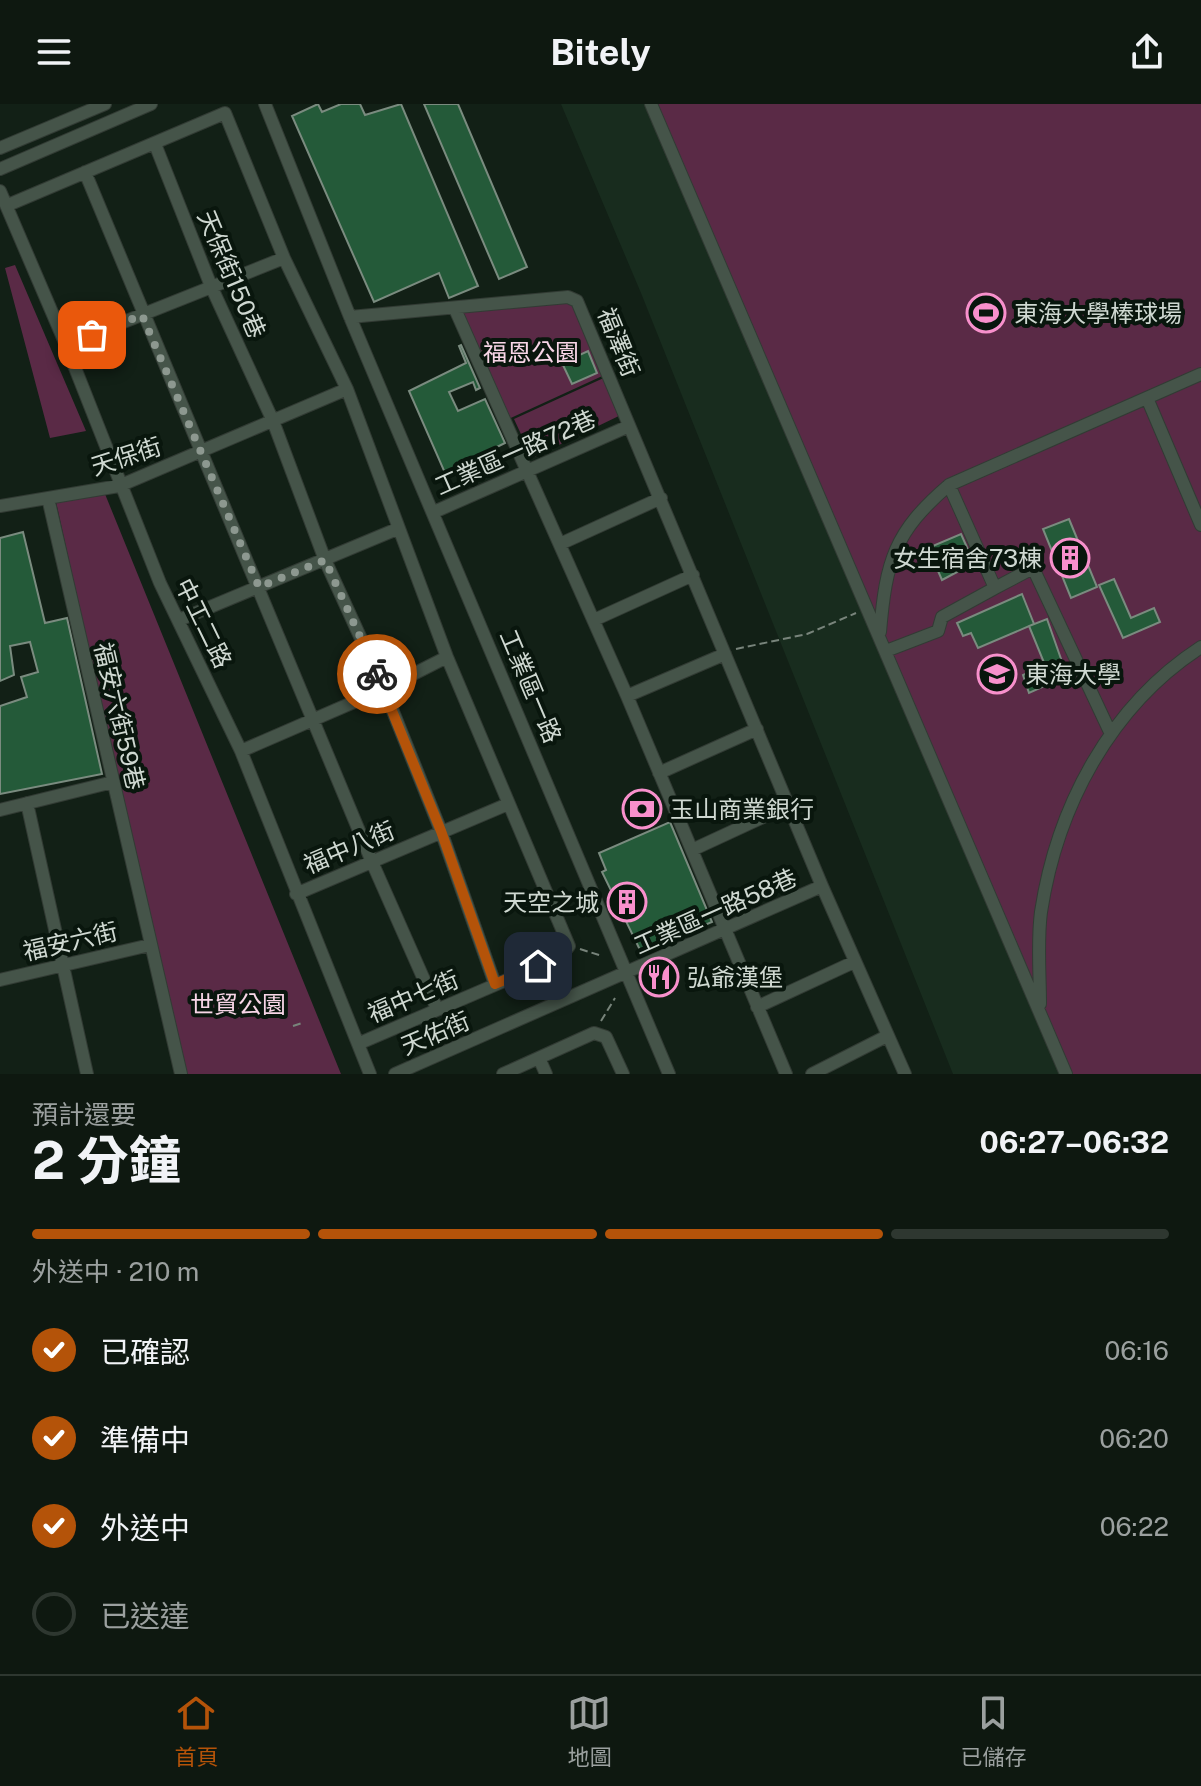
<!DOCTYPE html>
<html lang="zh-TW">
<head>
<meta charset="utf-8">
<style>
	:root { --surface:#0e1810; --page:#172119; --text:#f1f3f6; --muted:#9ba09f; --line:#2e3730; --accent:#b45309 }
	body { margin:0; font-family:"Public Sans","Noto Sans TC",sans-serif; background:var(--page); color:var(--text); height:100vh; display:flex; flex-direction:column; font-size:30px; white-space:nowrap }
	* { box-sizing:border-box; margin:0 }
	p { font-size:26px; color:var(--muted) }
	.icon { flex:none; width:44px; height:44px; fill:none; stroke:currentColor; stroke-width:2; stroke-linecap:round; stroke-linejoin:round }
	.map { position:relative; height:970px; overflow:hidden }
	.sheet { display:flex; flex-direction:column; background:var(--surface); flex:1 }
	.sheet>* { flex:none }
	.pin { position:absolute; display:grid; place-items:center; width:68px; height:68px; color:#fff; margin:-34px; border-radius:16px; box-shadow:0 4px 12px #0006 }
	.courier { position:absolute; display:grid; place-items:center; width:80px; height:80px; margin:-40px; border:6px solid #b45309; border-radius:50%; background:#fff; color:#222; box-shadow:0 2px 10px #0007 }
	.overview em { font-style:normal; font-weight:700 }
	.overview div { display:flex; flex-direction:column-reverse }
	.overview { display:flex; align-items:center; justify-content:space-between; height:136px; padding:0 32px }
	h1 { font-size:52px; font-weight:700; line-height:60px }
	.bar { display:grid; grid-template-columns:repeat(4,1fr); gap:12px 8px; align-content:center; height:96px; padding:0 32px }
	.bar i { height:10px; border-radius:6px; background:var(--line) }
	.bar .current { background:var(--accent) }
	.bar p { grid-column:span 4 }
	ol { padding:0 32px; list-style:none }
	li { display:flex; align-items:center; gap:24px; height:88px }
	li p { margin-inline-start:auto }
	li .icon { padding:8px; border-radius:50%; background:var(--accent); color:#fff; stroke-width:4 }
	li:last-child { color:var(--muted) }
	li i { width:44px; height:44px; border:4px solid var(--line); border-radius:50% }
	header { display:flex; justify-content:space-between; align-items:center; height:104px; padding:0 32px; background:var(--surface); font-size:36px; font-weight:700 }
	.tab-bar { display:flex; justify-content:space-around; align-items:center; height:112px; border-top:2px solid var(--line); background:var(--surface); font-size:22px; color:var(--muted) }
	.tab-bar a { display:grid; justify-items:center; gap:4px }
	.tab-bar .current { color:var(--accent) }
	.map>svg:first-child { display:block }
	.built { fill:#182c1e }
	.green { fill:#5a2a46 }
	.building { fill:#245a39; stroke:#7a8b7f; stroke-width:2 }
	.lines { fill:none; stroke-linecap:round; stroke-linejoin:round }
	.minor-casing { stroke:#323b34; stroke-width:14 }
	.path { stroke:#78847b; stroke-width:2; stroke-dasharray:8 4; stroke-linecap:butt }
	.minor { stroke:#455449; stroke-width:12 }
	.done { stroke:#8d9890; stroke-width:8; stroke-dasharray:0 14.4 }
	.route { stroke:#b45309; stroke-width:10 }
	.labels { text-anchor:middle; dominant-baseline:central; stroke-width:8; stroke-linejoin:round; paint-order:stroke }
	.street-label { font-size:24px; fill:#cfd8d1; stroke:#09160d }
	.poi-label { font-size:24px; fill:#cfd8d1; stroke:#09160d; text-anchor:start }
	.park-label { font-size:24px; fill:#f8d6e7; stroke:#09160d }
</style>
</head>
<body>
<header><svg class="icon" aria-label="menu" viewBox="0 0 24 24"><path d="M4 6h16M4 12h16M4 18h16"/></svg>Bitely<svg class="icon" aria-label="share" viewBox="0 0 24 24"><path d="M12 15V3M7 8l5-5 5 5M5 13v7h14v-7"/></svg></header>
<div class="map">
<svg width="1201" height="970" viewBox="0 0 1201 970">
	<rect width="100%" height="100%" fill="#122016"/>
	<path class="built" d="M561,0h640v970h-248l-312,-781z"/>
	<path class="green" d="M651,0h550v970h-135z
		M15,161l71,166 -36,7 -45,-170z
		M577,197l34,71 -107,49 -49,-112z
		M608,272l17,37 -93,45 -18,-39z
		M105,390l236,580h-158l-127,-572z"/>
	<path class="building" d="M318,0l4,8 19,-8h19l5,11 36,-11 77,182 -29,12 -10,-25 -65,29 -82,-186z
		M424,0h34l69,163 -28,12z
		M461,241l19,43 -4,2 -3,-8 -24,10 9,19 27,-12 20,44 -60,30 -36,-82 57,-28 -7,-17z
		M588,247l9,22 -25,11 -10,-21z
		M1069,415l28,68 -26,11 -28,-69z
		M23,428l22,91 22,-5 35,156 -102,20v-88l27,-9 -6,-20 17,-5 -8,-30 -20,4 4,29 -14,6v-143z
		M961,430l13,29 -32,17 -14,-32z
		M1114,475l17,39 23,-10 6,14 -37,16 -24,-53z
		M1022,490l12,30 -56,24 -7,-15 -8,3 -6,-13z
		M1047,515l20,57 -38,17 -6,-18 22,-10 -16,-39z
		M670,718l42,100 -71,30 -39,-80 4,-2 -7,-17z"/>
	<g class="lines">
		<defs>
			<path id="minor" d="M265,0l85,213 319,757
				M651,0l415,970
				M155,40l56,142 62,135 52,139 59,129 57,142 54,153
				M0,44l105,-44
				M0,65l151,-65
				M85,68l287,690 65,147
				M0,87l66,154 94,238 81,168 129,323
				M8,101l217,-92 59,145 63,131 100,268 122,289 -9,11 -200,86
				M455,205l172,387 159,378
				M350,213l218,-20 9,4 245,585 83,188
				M66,241l218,-87
				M1147,294l54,127
				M48,394l133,576
				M0,402l119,-20 228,-97
				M434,408l195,-86
				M560,440l101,-46
				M995,484l38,-20 77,164
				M179,516l218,-91
				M594,516l99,-45
				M880,528c6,-71 14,-100 69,-147l252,-111
				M886,547l52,-20 4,-14 53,-29 -46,-103
				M627,592l98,-42
				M241,647l143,-62 63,-32
				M659,669l98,-44
				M27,699l60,271
				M0,706l113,-28
				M692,746l97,-45
				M296,790l212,-90
				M0,876l150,-35
				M1040,900c0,-30 -3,-62 1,-92 16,-105 69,-206 160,-265
				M757,903l97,-45
				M539,954l7,16
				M395,970l427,-188
				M503,970l91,-41 12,4 17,37
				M812,970l75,-38"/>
		</defs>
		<use href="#minor" class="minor-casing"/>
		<path class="path" d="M736,545l71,-15 49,-21
			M580,845l22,7
			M601,917l14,-23
			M293,922l9,-3"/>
		<use href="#minor" class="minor"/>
	</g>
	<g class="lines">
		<path class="done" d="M92,231l50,-20 117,272 66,-27 52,114"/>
		<path class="route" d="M377,570l64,157 54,153 43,-18"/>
	</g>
	<defs>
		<symbol id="stadium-ring" viewBox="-11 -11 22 22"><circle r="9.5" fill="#09160d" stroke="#f890cc" stroke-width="1.5"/><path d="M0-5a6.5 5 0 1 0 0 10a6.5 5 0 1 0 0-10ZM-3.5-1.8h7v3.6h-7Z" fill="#f890cc"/></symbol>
		<symbol id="building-ring" viewBox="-11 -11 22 22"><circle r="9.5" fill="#09160d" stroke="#f890cc" stroke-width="1.5"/><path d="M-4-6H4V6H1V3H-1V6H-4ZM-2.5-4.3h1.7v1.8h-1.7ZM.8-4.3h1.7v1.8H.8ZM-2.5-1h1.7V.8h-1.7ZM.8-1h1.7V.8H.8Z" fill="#f890cc"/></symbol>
		<symbol id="university-ring" viewBox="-11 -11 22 22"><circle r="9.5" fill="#09160d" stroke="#f890cc" stroke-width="1.5"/><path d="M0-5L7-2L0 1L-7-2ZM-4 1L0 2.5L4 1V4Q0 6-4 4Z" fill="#f890cc"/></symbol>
		<symbol id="bank-ring" viewBox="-11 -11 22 22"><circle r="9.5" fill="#09160d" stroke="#f890cc" stroke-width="1.5"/><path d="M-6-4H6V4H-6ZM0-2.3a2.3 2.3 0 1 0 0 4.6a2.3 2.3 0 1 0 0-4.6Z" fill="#f890cc"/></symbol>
		<symbol id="restaurant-ring" viewBox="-11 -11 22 22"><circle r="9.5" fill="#09160d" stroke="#f890cc" stroke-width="1.5"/><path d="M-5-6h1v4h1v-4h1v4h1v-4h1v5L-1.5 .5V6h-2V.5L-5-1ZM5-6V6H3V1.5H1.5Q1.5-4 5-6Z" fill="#f890cc"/></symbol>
	</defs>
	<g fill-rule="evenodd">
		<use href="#stadium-ring" x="964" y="187" width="44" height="44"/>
		<use href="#building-ring" x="1048" y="432" width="44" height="44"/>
		<use href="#university-ring" x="975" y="548" width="44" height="44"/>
		<use href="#bank-ring" x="620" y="683" width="44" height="44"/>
		<use href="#building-ring" x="605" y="776" width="44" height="44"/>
		<use href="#restaurant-ring" x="637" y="851" width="44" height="44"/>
	</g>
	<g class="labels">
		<g class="street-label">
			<text transform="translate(232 170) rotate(67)">天保街150巷</text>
			<text transform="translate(619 238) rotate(68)">福澤街</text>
			<text transform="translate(515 348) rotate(-24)">工業區一路72巷</text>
			<text transform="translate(126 352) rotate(-18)">天保街</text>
			<text transform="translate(204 519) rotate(64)">中工二路</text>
			<text transform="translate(531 582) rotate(67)">工業區一路</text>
			<text transform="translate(120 612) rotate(77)">福安六街59巷</text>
			<text transform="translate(349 743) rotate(-23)">福中八街</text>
			<text transform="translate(715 807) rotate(-24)">工業區一路58巷</text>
			<text transform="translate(70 837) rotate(-13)">福安六街</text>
			<text transform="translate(413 892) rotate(-23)">福中七街</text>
			<text transform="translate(435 929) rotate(-23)">天佑街</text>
		</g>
		<g class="poi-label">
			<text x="1014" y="209">東海大學棒球場</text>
			<text x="1042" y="454" text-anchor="end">女生宿舍73棟</text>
			<text x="1025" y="570">東海大學</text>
			<text x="670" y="705">玉山商業銀行</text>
			<text x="599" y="798" text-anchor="end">天空之城</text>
			<text x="687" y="873">弘爺漢堡</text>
		</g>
		<g class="park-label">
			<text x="531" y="248">福恩公園</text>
			<text x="238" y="900">世貿公園</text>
		</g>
	</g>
</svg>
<div class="pin" style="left:92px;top:231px;background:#ea580c"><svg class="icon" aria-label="bag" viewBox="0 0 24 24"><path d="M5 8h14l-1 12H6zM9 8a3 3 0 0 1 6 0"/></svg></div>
<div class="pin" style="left:538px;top:862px;background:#1f2937"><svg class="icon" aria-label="home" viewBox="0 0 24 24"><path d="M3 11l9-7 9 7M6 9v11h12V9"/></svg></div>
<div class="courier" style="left:377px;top:570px"><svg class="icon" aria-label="bike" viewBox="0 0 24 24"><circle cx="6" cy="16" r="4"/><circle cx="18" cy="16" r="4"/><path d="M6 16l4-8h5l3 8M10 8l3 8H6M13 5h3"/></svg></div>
</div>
<section class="sheet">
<div class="overview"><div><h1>2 分鐘</h1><p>預計還要</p></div><em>06:27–06:32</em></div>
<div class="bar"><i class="current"></i><i class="current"></i><i class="current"></i><i></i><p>外送中 · 210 m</p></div>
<ol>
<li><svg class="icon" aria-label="check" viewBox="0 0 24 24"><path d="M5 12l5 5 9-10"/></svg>已確認<p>06:16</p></li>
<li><svg class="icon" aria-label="check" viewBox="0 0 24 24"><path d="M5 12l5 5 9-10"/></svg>準備中<p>06:20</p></li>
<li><svg class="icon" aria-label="check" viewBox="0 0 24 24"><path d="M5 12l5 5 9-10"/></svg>外送中<p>06:22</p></li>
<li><i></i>已送達</li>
</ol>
</section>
<nav class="tab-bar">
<a class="current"><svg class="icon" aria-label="home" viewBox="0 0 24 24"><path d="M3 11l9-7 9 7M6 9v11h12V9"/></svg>首頁</a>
<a><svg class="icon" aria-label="map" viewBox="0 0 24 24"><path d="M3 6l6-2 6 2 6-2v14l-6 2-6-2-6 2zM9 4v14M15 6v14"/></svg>地圖</a>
<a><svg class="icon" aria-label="saved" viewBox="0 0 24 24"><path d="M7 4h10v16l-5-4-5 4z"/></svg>已儲存</a>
</nav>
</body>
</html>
